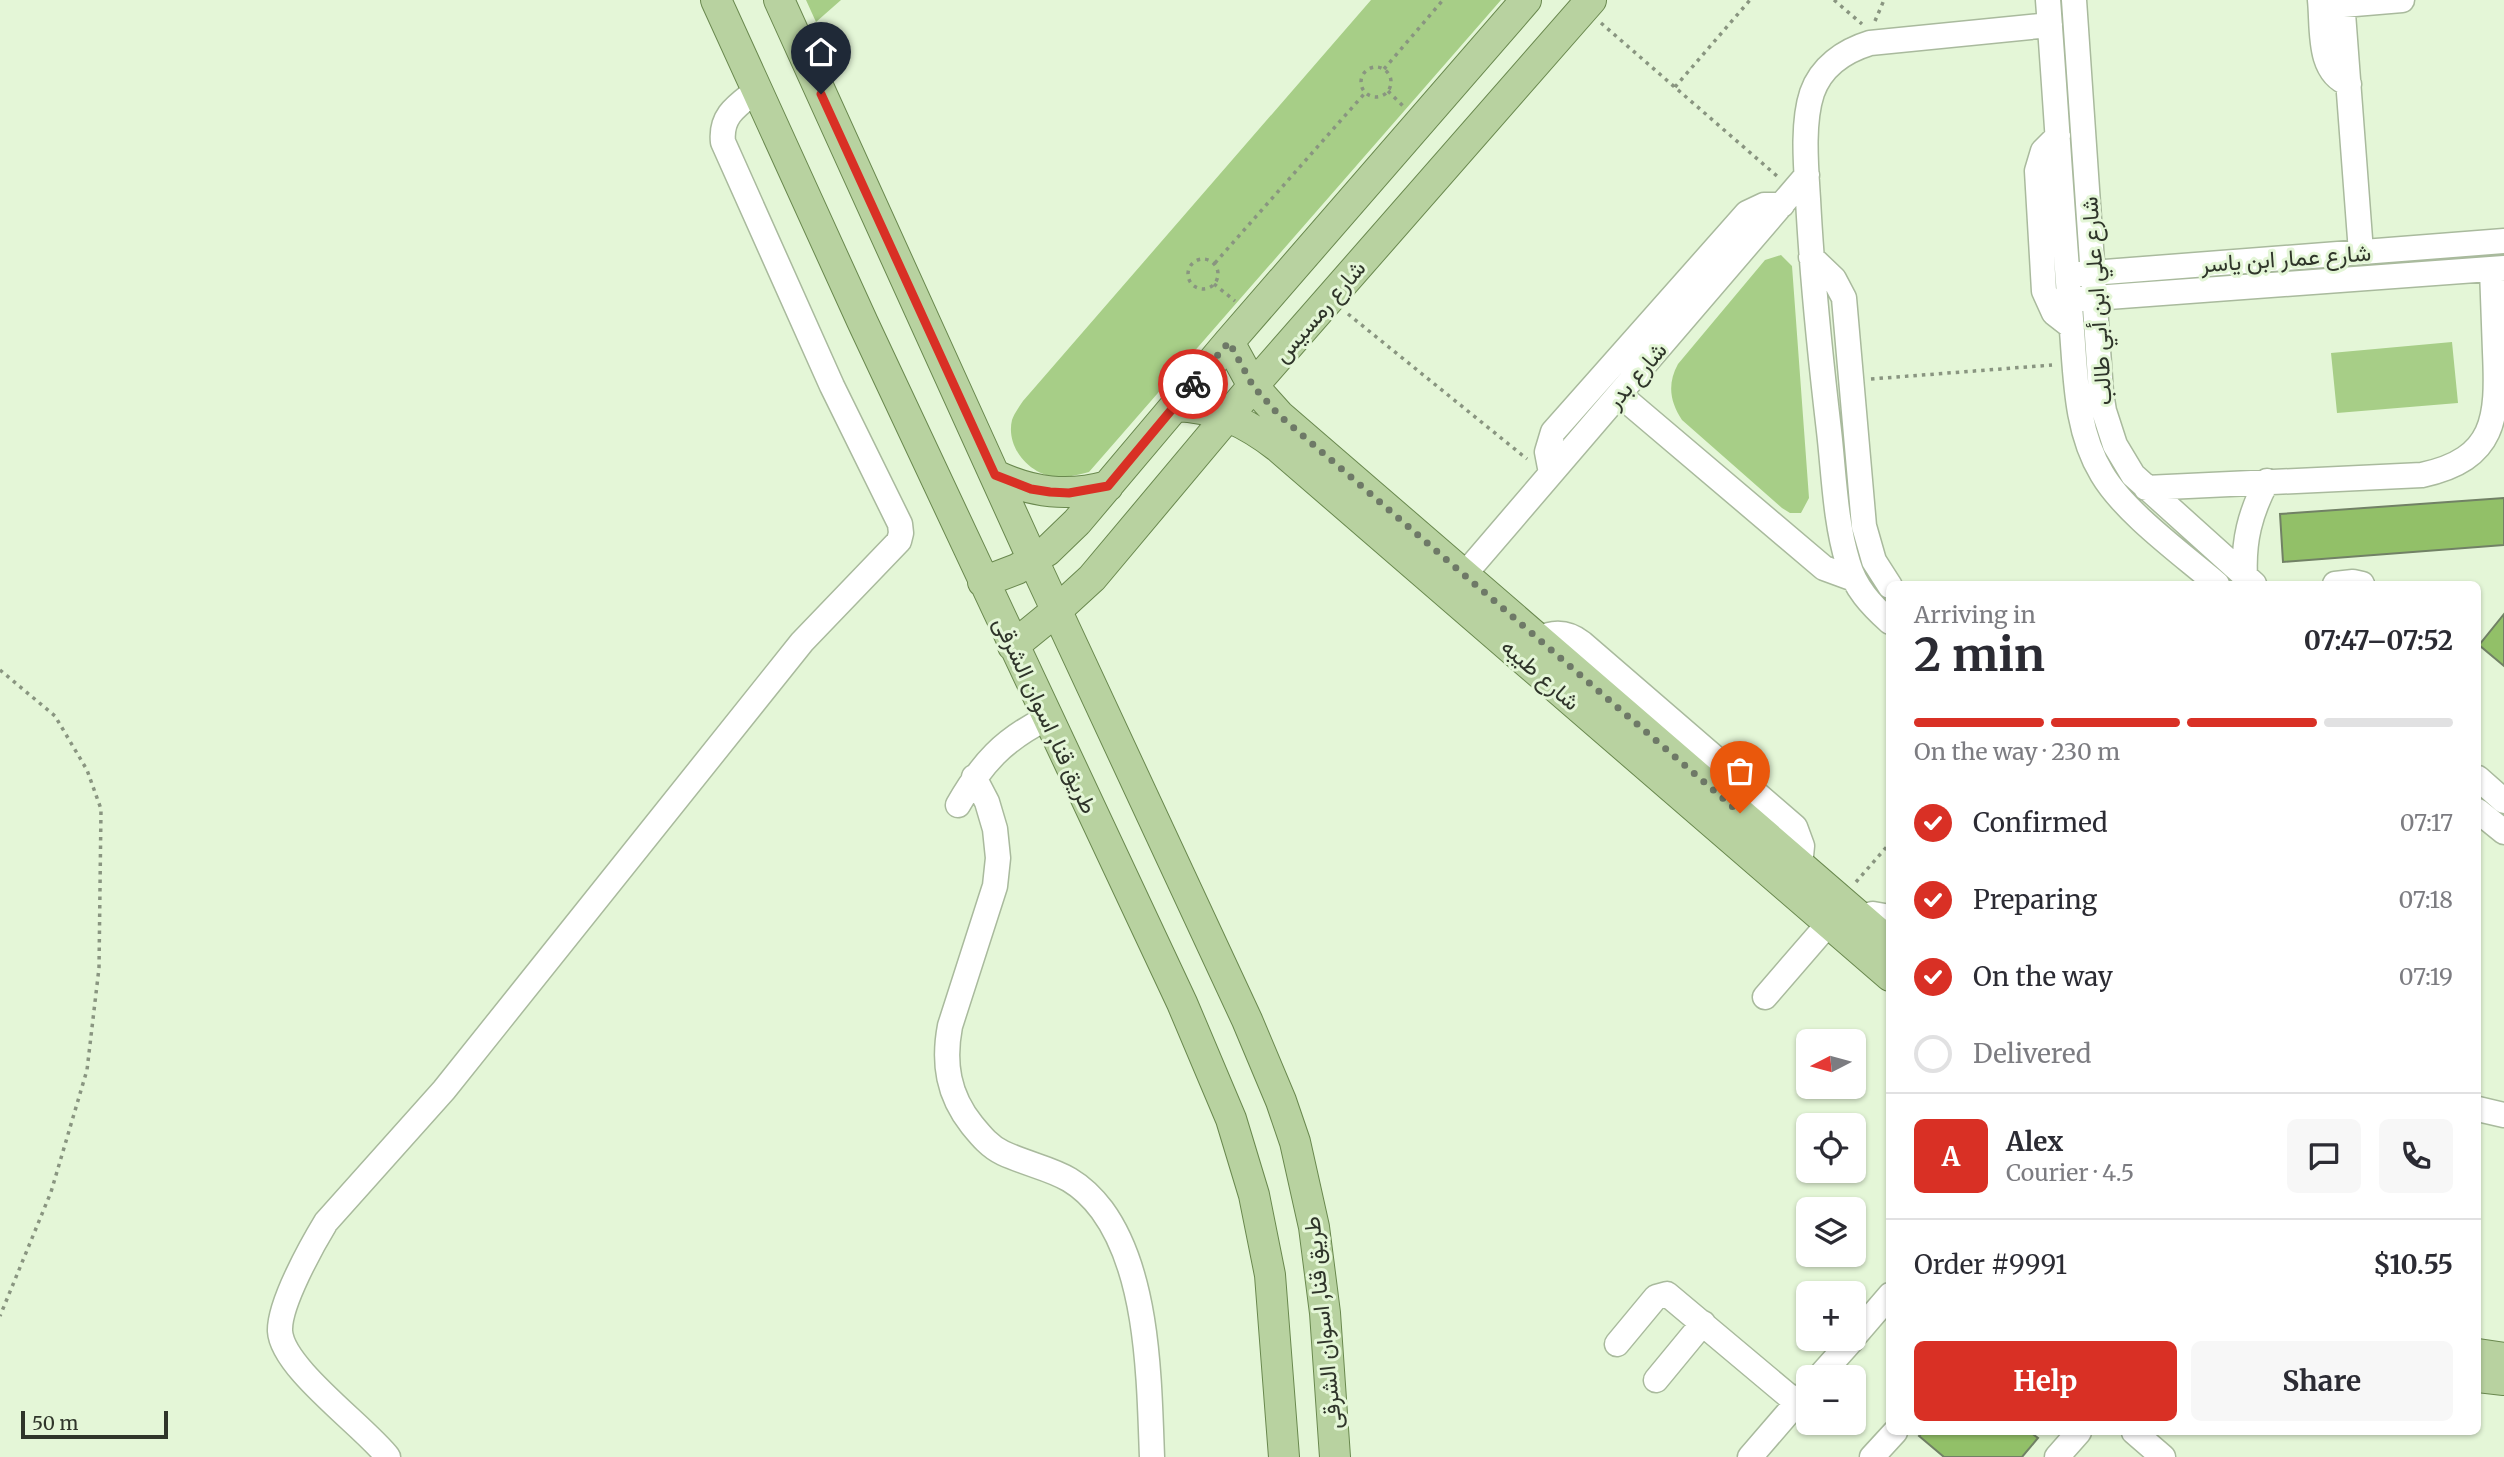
<!DOCTYPE html>
<html lang="en">
<head>
<meta charset="utf-8">
<style>
	:root { --surface:#fff; --page:#f7f7f7; --text:#2b2b33; --muted:#7c7c81; --line:#e1e1e2; --accent:#d93025 }
	body { margin:0; font-family:Merriweather,Vazirmatn,serif; background:var(--page); color:var(--text); height:100vh; display:flex; flex-direction:column; font-size:26px; white-space:nowrap }
	* { box-sizing:border-box; margin:0 }
	p { font-size:23px; color:var(--muted) }
	.icon { flex:none; width:38px; height:38px; fill:none; stroke:currentColor; stroke-width:2; stroke-linecap:round; stroke-linejoin:round }
	.map { position:relative; flex:1; overflow:hidden }
	.panel { position:absolute; left:1886px; top:581px; width:595px; height:854px; display:flex; flex-direction:column; background:var(--surface); border-radius:10px; box-shadow:0 2px 5px #0004 }
	.panel>* { flex:none }
	.needle { width:46px; rotate:264deg }
	.tools { position:absolute; left:1796px; top:1029px; display:grid; gap:14px }
	.tools a { display:grid; place-items:center; width:70px; height:70px; border-radius:10px; background:var(--surface); box-shadow:0 2px 5px #0004; font-size:35px }
	.scale { position:absolute; left:21px; bottom:18px; width:147px; box-sizing:border-box; padding-left:7px; border:4px solid #2f352a; border-top:0; font-size:19px; line-height:24px; white-space:nowrap; color:#2f352a; -webkit-text-stroke:5px #e4f6d7; paint-order:stroke }
	.pin { position:absolute; display:grid; place-items:center; width:60px; height:60px; color:#fff; margin:-72px -30px; border-radius:50% 50% 50% 0; rotate:-45deg; box-shadow:0 0 7px #0007 }
	.pin .icon { rotate:45deg }
	.courier { position:absolute; display:grid; place-items:center; width:70px; height:70px; margin:-35px; border:5px solid #d93025; border-radius:50%; background:#fff; color:#222; box-shadow:0 2px 9px #0007 }
	.overview em { font-style:normal; font-weight:700 }
	.overview div { display:flex; flex-direction:column-reverse }
	.overview { display:flex; align-items:center; justify-content:space-between; height:119px; padding:0 28px }
	h1 { font-size:46px; font-weight:700; line-height:52px }
	.bar { display:grid; grid-template-columns:repeat(4,1fr); gap:10px 7px; align-content:center; height:84px; padding:0 28px }
	.bar i { height:9px; border-radius:5px; background:var(--line) }
	.bar .selected { background:var(--accent) }
	.bar p { grid-column:span 4 }
	.line { display:flex; align-items:center; gap:18px; padding:0 28px; border-top:2px solid var(--line) }
	.line div { flex:1 }
	.round { display:grid; place-items:center; flex:none; width:74px; height:74px; border-radius:10px; background:var(--page) }
	ol { padding:0 28px; list-style:none }
	li { display:flex; align-items:center; gap:21px; height:77px }
	li p { margin-inline-start:auto }
	li .icon { padding:7px; border-radius:50%; background:var(--accent); color:#fff; stroke-width:4 }
	li:last-child { color:var(--muted) }
	li i { width:38px; height:38px; border:4px solid var(--line); border-radius:50% }
	.primary-button { display:flex; gap:14px; margin-top:auto; padding:14px 28px }
	.primary-button a { flex:1; height:80px; border-radius:10px; background:var(--accent); color:#fff; font-size:28px; font-weight:700; line-height:80px; text-align:center }
	.primary-button a+a { background:var(--page); color:var(--text) }
	.map>svg:first-child { display:block }
	.green { fill:#a7ce87 }
	.building { fill:#92c068; stroke:#718165; stroke-width:2 }
	.lines { fill:none; stroke-linecap:round; stroke-linejoin:round }
	.minor-casing { stroke:#a9ba9d; stroke-width:27 }
	.major-casing { stroke:#69884e; stroke-width:32 }
	.path { stroke:#899580; stroke-width:3.5; stroke-dasharray:3.5 5; stroke-linecap:butt }
	.minor { stroke:#fff; stroke-width:24 }
	.major { stroke:#b8d2a0; stroke-width:30 }
	.done { stroke:#6e7967; stroke-width:7; stroke-dasharray:0 12.6 }
	.route { stroke:#d93025; stroke-width:9 }
	.labels { text-anchor:middle; dominant-baseline:central; stroke-width:6; stroke-linejoin:round; paint-order:stroke }
	.street-label { font-size:23px; fill:#2f352a; stroke:#e4f6d7 }
</style>
</head>
<body>
<div class="map">
<svg width="2504" height="1457" viewBox="0 0 2504 1457">
	<rect width="100%" height="100%" fill="#e4f6d7"/>
	<path class="green" d="M806,0h35l-25,22z
		M1371,0h130l-412,472c-9,2 -18,5 -27,5 -29,2 -57,-28 -50,-57 2,-6 7,-13 11,-19z
		M1781,255l11,11 17,232 -8,15h-11l-8,-5 -100,-88c-12,-18 -15,-36 -4,-56l87,-104z
		M2452,342l6,61 -121,10 -6,-60z"/>
	<path class="building" d="M2504,498v47l-221,17 -3,-48z
		M2504,614v52l-25,-21z
		M1923,1432h107l8,6 -16,19h-78l-25,-21z"/>
	<g class="lines">
		<defs>
			<path id="minor" d="M2048,0c8,106 14,213 23,319 5,52 3,109 31,155 23,39 80,80 115,110
				M2074,0l27,393 3,18 11,34 18,30 121,109
				M2320,0c3,29 -3,72 29,84
				M2342,0l19,252
				M2343,5l59,-5
				M2058,136l-15,15 -6,20 7,120 10,22 18,14
				M1811,257l23,22 10,19 20,228 10,35 16,25
				M2079,274l425,-33
				M2081,299l423,-31
				M1620,395l204,173 30,11
				M1551,473l-4,-21 6,-20 194,-219 17,-8h18
				M2146,488l276,-13c74,-16 76,-57 73,-123 -1,-28 -2,-55 -3,-83
				M1464,575l343,-400
				M2245,577c-2,-36 5,-64 22,-96
				M2335,584l18,-2 9,2
				M1890,622c-19,-17 -35,-34 -42,-59 -13,-42 -14,-89 -19,-132 -9,-77 -17,-154 -21,-232 -2,-32 -6,-76 4,-106 9,-26 32,-42 58,-50l180,-18
				M1538,639c16,-8 30,-7 44,4l213,184 7,19 -2,20
				M974,777l13,25 8,27 3,29 -3,28 -45,140c-7,37 -2,69 22,99 9,11 18,22 31,28 42,19 68,16 99,57 47,64 47,171 50,247
				M2478,778l26,23
				M958,805c24,-42 45,-65 89,-87
				M2478,811l26,21
				M1860,917l13,-3 17,3
				M1765,997l64,-74
				M2478,1109l26,6
				M1853,1338l37,-43
				M1617,1344l39,-47 11,-3 130,109
				M1819,1377l34,-38
				M1656,1380l47,-57
				M2134,1432l29,25
				M388,1457c-24,-31 -106,-89 -108,-126 -1,-27 32,-86 46,-109l118,-132 358,-448 97,-101 2,-8 -1,-9 -68,-138 -109,-244c-3,-27 15,-37 34,-52
				M1750,1457l57,-66
				M1872,1457l23,-25
				M2057,1457l22,-25"/>
			<path id="major" d="M716,0l147,323 319,680 49,116 23,76 16,80 14,182
				M779,0l254,560 214,460 34,81 14,41 19,85 11,86 10,144
				M1229,342l24,44 26,29 611,528
				M1175,406c40,1 72,17 103,41l612,529
				M995,475c38,18 73,22 113,11
				M983,582l34,-13 30,-18 30,-29 152,-180 297,-342
				M1013,646l43,-35 36,-33 161,-192 338,-386
				M2478,1354l26,4
				M2478,1377l26,3"/>
		</defs>
		<use href="#minor" class="minor-casing"/>
		<use href="#major" class="major-casing"/>
		<path class="path" d="M1834,0l28,24
			M1875,21l9,-21
			M1601,23l176,153
			M1361 82a15 15 0 1 1 30 0a15 15 0 1 1-30 0Z
			M1384,69l59,-69
			M1675,87l75,-87
			M1388,91l16,16
			M1188 274a15 15 0 1 1 30 0a15 15 0 1 1-30 0Z
			M1215,263l150,-170
			M1214,284l21,17
			M1348,314l179,145
			M1871,379l181,-14
			M0,670l55,46 32,54 14,39 -2,159 -12,102 -36,122 -51,124
			M1856,882l34,-39"/>
		<use href="#minor" class="minor"/>
		<use href="#major" class="major"/>
	</g>
	<g class="lines">
		<path class="done" d="M1193,384l36,-42 24,44 26,29 461,398"/>
		<path class="route" d="M821,94l174,381 36,14 19,3 19,1 39,-7 85,-102"/>
	</g>
	<g class="labels">
		<g class="street-label">
			<text transform="translate(2286 258) rotate(-4)">شارع عمار ابن ياسر</text>
			<text transform="translate(2096 301) rotate(-94)">شارع علي ابن أبي طالب</text>
			<text transform="translate(1319 311) rotate(-49)">شارع رمسيس</text>
			<text transform="translate(1636 375) rotate(-49)">شارع بدر</text>
			<text transform="translate(1541 674) rotate(41)">شارع طيبه</text>
			<text transform="translate(1046 715) rotate(65)">طريق قنا, اسوان الشرقى</text>
			<text transform="translate(1322 1323) rotate(-96)">طريق قنا, اسوان الشرقى</text>
		</g>
	</g>
</svg>
<div class="tools">
<a><svg class="needle" viewBox="-14 -14 28 28"><path d="M0-13l5 13h-10z" fill="#e53935"/><path d="M0 13l5-13h-10z" fill="#7c7c81"/></svg></a>
<a><svg class="icon" aria-label="locate" viewBox="0 0 24 24"><circle cx="12" cy="12" r="6"/><path d="M12 2v4M12 18v4M2 12h4M18 12h4"/></svg></a>
<a><svg class="icon" aria-label="layers" viewBox="0 0 24 24"><path d="M12 4l9 5-9 5-9-5zM3 14l9 5 9-5"/></svg></a>
<a>+</a>
<a>−</a>
</div>
<div class="scale">50 m</div>
<div class="pin" style="left:1740px;top:813px;background:#ea580c"><svg class="icon" aria-label="bag" viewBox="0 0 24 24"><path d="M5 8h14l-1 12H6zM9 8a3 3 0 0 1 6 0"/></svg></div>
<div class="pin" style="left:821px;top:94px;background:#1f2937"><svg class="icon" aria-label="home" viewBox="0 0 24 24"><path d="M3 11l9-7 9 7M6 9v11h12V9"/></svg></div>
<div class="courier" style="left:1193px;top:384px"><svg class="icon" aria-label="bike" viewBox="0 0 24 24"><circle cx="6" cy="16" r="4"/><circle cx="18" cy="16" r="4"/><path d="M6 16l4-8h5l3 8M10 8l3 8H6M13 5h3"/></svg></div>
<section class="panel">
<div class="overview"><div><h1>2 min</h1><p>Arriving in</p></div><em>07:47–07:52</em></div>
<div class="bar"><i class="selected"></i><i class="selected"></i><i class="selected"></i><i></i><p>On the way · 230 m</p></div>
<ol>
<li><svg class="icon" aria-label="check" viewBox="0 0 24 24"><path d="M5 12l5 5 9-10"/></svg>Confirmed<p>07:17</p></li>
<li><svg class="icon" aria-label="check" viewBox="0 0 24 24"><path d="M5 12l5 5 9-10"/></svg>Preparing<p>07:18</p></li>
<li><svg class="icon" aria-label="check" viewBox="0 0 24 24"><path d="M5 12l5 5 9-10"/></svg>On the way<p>07:19</p></li>
<li><i></i>Delivered</li>
</ol>
<div class="line" style="height:126px"><b class="round" style="background:var(--accent);color:#fff">A</b><div><b>Alex</b><p>Courier · 4.5</p></div><a class="round"><svg class="icon" aria-label="chat" viewBox="0 0 24 24"><path d="M4 5h16v11H9l-5 4z"/></svg></a><a class="round"><svg class="icon" aria-label="phone" viewBox="0 0 24 24"><path d="M5 4h4l2 5-3 2q2 4 5 5l2-3 5 2v4C11 20 4 13 5 4z"/></svg></a></div>
<div class="line" style="height:91px"><div>Order #9991</div><b>$10.55</b></div>
<div class="primary-button"><a>Help</a><a>Share</a></div>
</section>
</div>
</body>
</html>
